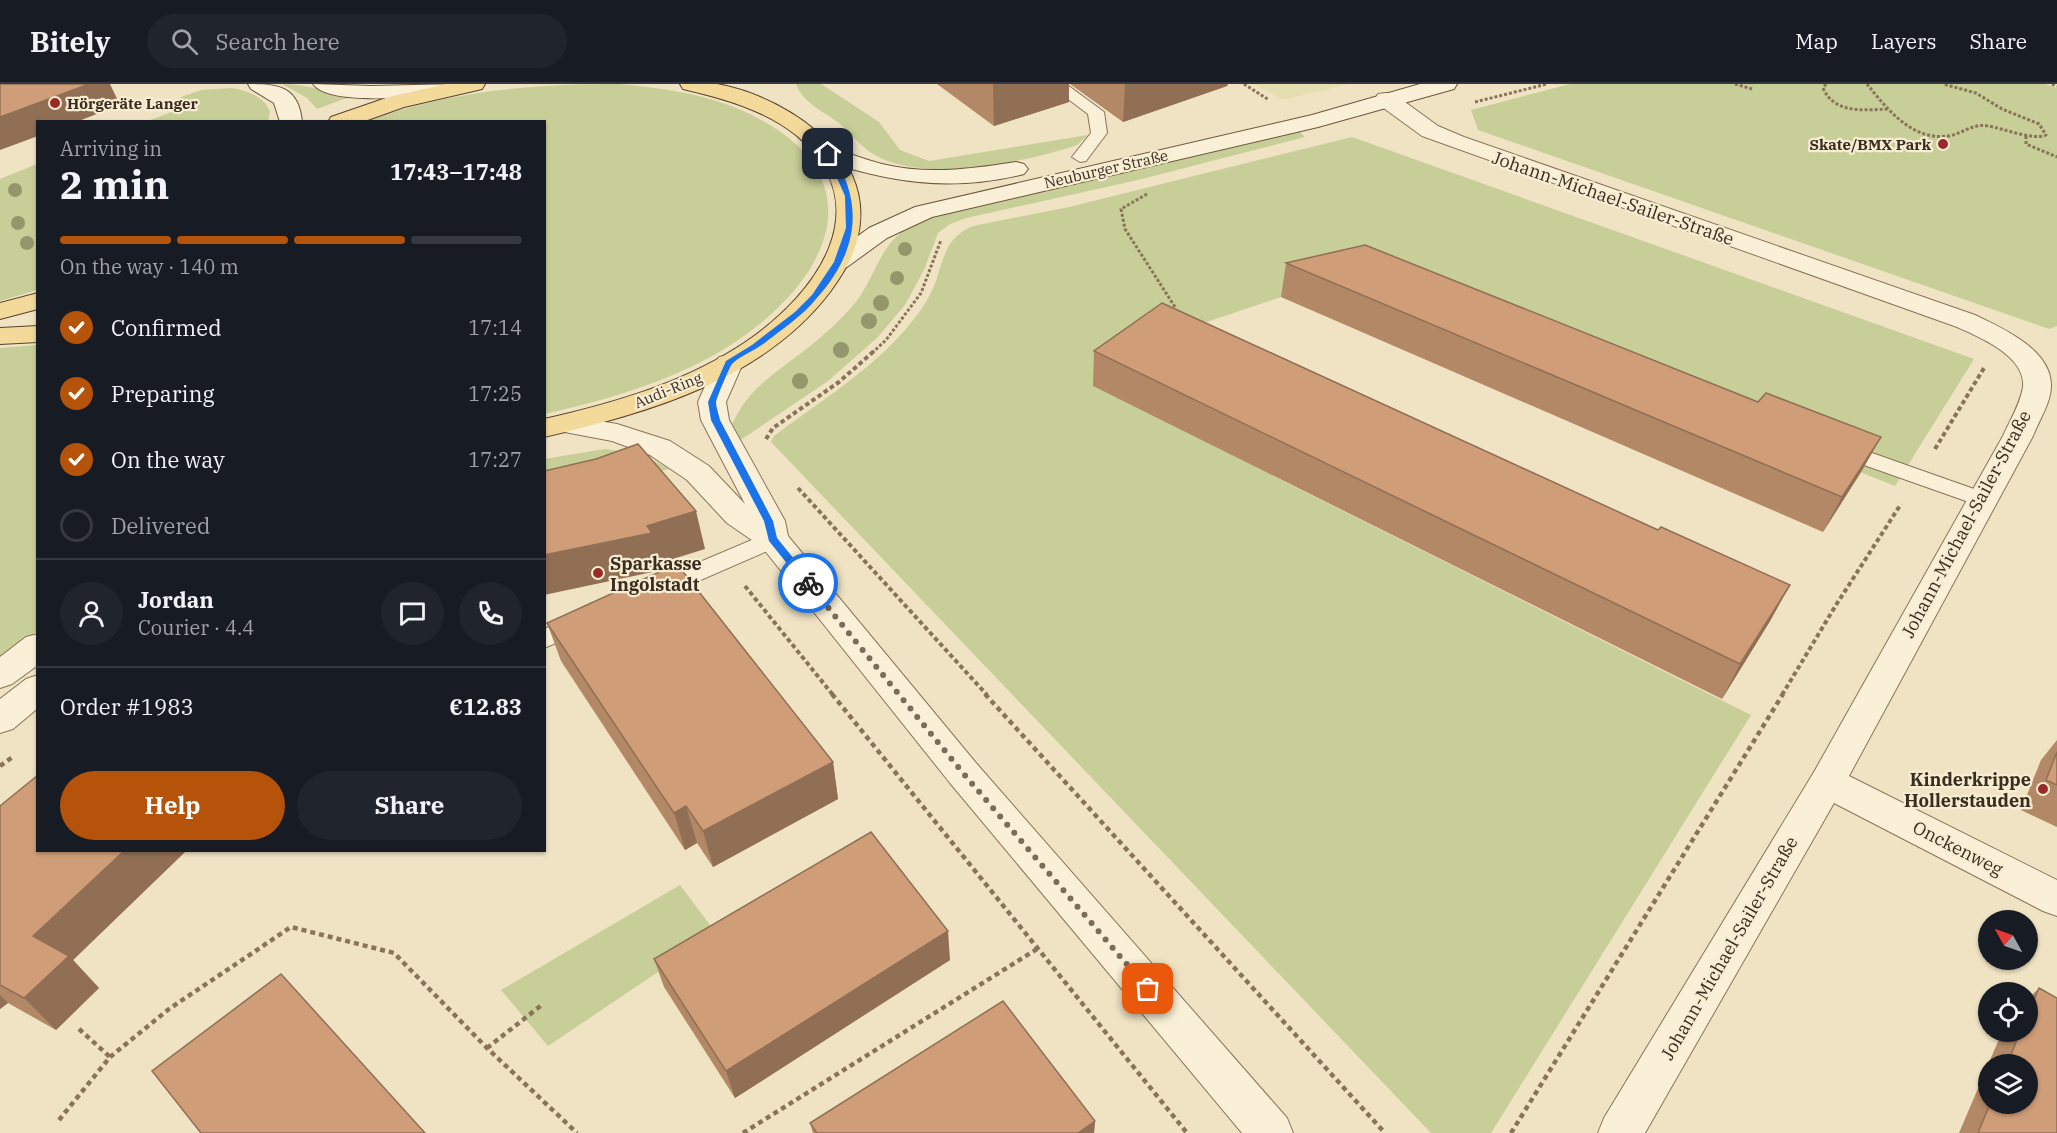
<!DOCTYPE html>
<html lang="en">
<head>
<meta charset="utf-8">
<style>
	:root { --surface:#171b24; --page:#20242c; --text:#f1f3f6; --muted:#9ea1a6; --line:#363941; --accent:#b45309 }
	body { margin:0; font-family:"IBM Plex Serif",serif; background:var(--page); color:var(--text); height:100vh; display:flex; flex-direction:column; font-size:22px; white-space:nowrap }
	* { box-sizing:border-box; margin:0 }
	p { font-size:20px; color:var(--muted) }
	.icon { flex:none; width:33px; height:33px; fill:none; stroke:currentColor; stroke-width:2; stroke-linecap:round; stroke-linejoin:round }
	.map { position:relative; flex:1; overflow:hidden }
	.sheet { position:absolute; left:36px; top:36px; width:510px; height:732px; display:flex; flex-direction:column; background:var(--surface); border-radius:0px; box-shadow:0 2px 4px #0004 }
	.sheet>* { flex:none }
	.needle { width:39px; rotate:310deg }
	.buttons { position:absolute; left:1978px; top:826px; display:grid; gap:12px }
	.buttons a { display:grid; place-items:center; width:60px; height:60px; border-radius:50%; background:var(--surface); box-shadow:0 2px 4px #0004; font-size:30px }
	.pin { position:absolute; display:grid; place-items:center; width:51px; height:51px; color:#fff; margin:-26px; border-radius:12px; box-shadow:0 3px 9px #0006 }
	.courier { position:absolute; display:grid; place-items:center; width:60px; height:60px; margin:-30px; border:4px solid #1a73e8; border-radius:50%; background:#fff; color:#222; box-shadow:0 2px 8px #0007 }
	.head em { font-style:normal; font-weight:800 }
	.head div { display:flex; flex-direction:column-reverse }
	.head { display:flex; align-items:center; justify-content:space-between; height:102px; padding:0 24px }
	h1 { font-size:39px; font-weight:800; line-height:45px }
	.bar { display:grid; grid-template-columns:repeat(4,1fr); gap:9px 6px; align-content:center; height:72px; padding:0 24px }
	.bar i { height:8px; border-radius:4px; background:var(--line) }
	.bar .on { background:var(--accent) }
	.bar p { grid-column:span 4 }
	.line { display:flex; align-items:center; gap:15px; padding:0 24px; border-top:2px solid var(--line) }
	.line div { flex:1 }
	.round { display:grid; place-items:center; flex:none; width:63px; height:63px; border-radius:32px; background:var(--page) }
	ol { padding:0 24px; list-style:none }
	li { display:flex; align-items:center; gap:18px; height:66px }
	li p { margin-inline-start:auto }
	li .icon { padding:6px; border-radius:50%; background:var(--accent); color:#fff; stroke-width:4 }
	li:last-child { color:var(--muted) }
	li i { width:33px; height:33px; border:3px solid var(--line); border-radius:50% }
	.cta { display:flex; gap:12px; margin-top:auto; padding:12px 24px }
	.cta a { flex:1; height:69px; border-radius:36px; background:var(--accent); color:#fff; font-size:24px; font-weight:800; line-height:69px; text-align:center }
	.cta a+a { background:var(--page); color:var(--text) }
	header { display:flex; align-items:center; gap:36px; box-sizing:border-box; height:84px; padding:0 30px; background:var(--surface); border-bottom:2px solid var(--line) }
	header strong { font-size:28px }
	nav { display:flex; gap:33px; margin-inline-start:auto; font-size:21px }
	.search { width:420px; height:54px; background:var(--page); display:flex; align-items:center; gap:15px; box-sizing:border-box; padding:0 21px; border-radius:33px; color:var(--muted); font-size:22px }
	.map>svg:first-child { display:block }
	.farmland { fill:#e5deb0 }
	.green { fill:#c7ce97 }
	.lines { fill:none; stroke-linecap:round; stroke-linejoin:round }
	.service-casing { stroke:#8a7459; stroke-width:2 }
	.minor-casing { stroke:#8a7459; stroke-width:2 }
	.tertiary-casing { stroke:#8a7459; stroke-width:2 }
	.secondary-casing { stroke:#6c553d; stroke-width:2 }
	.primary-casing { stroke:#58422e; stroke-width:2 }
	.path-far2 { stroke:#8a7459; stroke-width:3; stroke-dasharray:3 2; stroke-linecap:butt }
	.path-far1 { stroke:#8a7459; stroke-width:4; stroke-dasharray:4.5 3; stroke-linecap:butt }
	.path { stroke:#8a7459; stroke-width:4.5; stroke-dasharray:5 4; stroke-linecap:butt }
	.service { fill:#faf0d7; fill-rule:evenodd }
	.minor { fill:#faf0d7; fill-rule:evenodd }
	.tertiary { fill:#faf0d7; fill-rule:evenodd }
	.secondary { fill:#faf0d7; fill-rule:evenodd }
	.primary { fill:#f3d99a; fill-rule:evenodd }
	.tree { fill:#94966c }
	.wall { fill:#b28867; fill-rule:evenodd }
	.shaded-wall { fill:#916f54 }
	.building { fill:#cf9e78; stroke:#916f54; stroke-width:1.5 }
	.route { fill:#1a73e8 }
	.done { stroke:#796c58; stroke-width:6; stroke-dasharray:0 10.8 }
	.poi-dot { fill:#9b2928; stroke:#f7edd3; stroke-width:2 }
	.labels { text-anchor:middle; dominant-baseline:central; stroke-width:4.5; stroke-linejoin:round; paint-order:stroke }
	.far-poi-label { font-size:15px; font-weight:bold; fill:#3a2c1e; stroke:#f7edd3; text-anchor:start }
	.far-street-label { font-size:15px; fill:#3a2c1e; stroke:#f7edd3 }
	.street-label { font-size:18px; fill:#3a2c1e; stroke:#f7edd3 }
	.poi-label { font-size:18px; font-weight:bold; fill:#3a2c1e; stroke:#f7edd3; text-anchor:start }
</style>
</head>
<body>
<header>
<strong>Bitely</strong>
<div class="search"><svg class="icon" aria-label="search" viewBox="0 0 24 24"><circle cx="10" cy="10" r="6"/><path d="M15 15l6 6"/></svg>Search here</div>
<nav><a>Map</a><a>Layers</a><a>Share</a></nav>
</header>
<div class="map">
<svg width="2057" height="1049" viewBox="0 0 2057 1049">
	<rect width="100%" height="100%" fill="#efe3c3"/>
	<path class="farmland" d="M1254,0h94l-65,16z"/>
	<path class="green" d="M282,0c24,0 46,8 70,12l-35,13 -10,-11z
		M618,0c44,4 91,10 132,30 110,54 95,139 11,209 -60,50 -142,74 -216,91l-1,-292 -178,-1c83,-30 164,-37 252,-37z
		M796,0h25l58,38 21,28 29,11 159,-26 -11,10 -12,4c-52,15 -144,34 -192,5 -13,-8 -22,-21 -34,-31 -15,-11 -37,-21 -43,-39z
		M1570,0h475l12,4v238l-8,3 -571,-199 -7,-20z
		M231,4c15,2 33,8 39,24l-2,9h-120l36,-14 -11,-7 28,-10z
		M1298,46l7,7 -167,43 -172,38 -16,6 -12,9 -14,37 -19,35 -28,33 -49,43 -89,60 -7,-16c15,-37 47,-54 77,-78 16,-13 33,-28 46,-44 16,-20 22,-45 38,-63 10,-11 23,-16 35,-22z
		M1352,53l622,222 -79,127 -145,-58 -391,-149 -78,18 -122,41 114,138 478,239 -260,418h-60l-660,-691 3,-6c53,-40 118,-78 153,-136 18,-29 11,-60 46,-74l96,-19z
		M37,80v126l-37,11v-122z
		M37,261v286l-37,30v-313z
		M605,365c24,3 44,7 64,20l-75,18 -49,7 -1,-35z
		M680,801l36,48 -168,113 -47,-56z"/>
	<g class="lines">
		<defs>
			<path id="service" d="M1048,0h18l38,28 3,21 -21,28 -6,1 -8,-5 19,-24 -3,-19z
				M1872,369l119,42 3,5 -3,5 -8,2 -119,-42 -3,-5 3,-5z
				M773,447l8,2 3,6 -3,6 -117,51 -8,2 -8,-2 -4,-6 4,-6z
				M581,530l9,3 3,6 -3,6 -46,19v-19z"/>
			<path id="minor" d="M1386,9l8,1 44,32 26,11 511,178c27,13 75,34 76,69 1,17 -12,36 -18,52l-184,340 208,104v36l-14,-5 -209,-108 -189,330h-47l6,-15 210,-346 189,-336c7,-16 17,-31 20,-49 3,-31 -44,-50 -66,-60l-535,-191 -44,-32 -3,-5 3,-5z
				M729,271l10,2 4,6 -17,39 3,18 56,101 3,15 188,227 311,355 6,15h-51l-292,-350 -188,-236 -35,-24 -40,-43 -37,-25 -38,-14 -58,-11 -4,-6 4,-6 10,-3 53,9 53,17 39,25 36,38 -44,-84 -3,-18 17,-39 4,-6z"/>
			<path id="tertiary" d="M38,550v31l-26,19 -12,4v-31l26,-20z
				M38,591v33l-25,21 -13,4v-34l26,-20z"/>
			<path id="secondary" d="M248,0c29,0 51,2 54,38h-22l-6,-19 -23,-14z
				M313,0l58,2 88,-2 3,4 -3,5 -8,1c-27,2 -122,13 -138,-10z
				M1420,0h37l-3,5 -136,38 -386,90 -45,21 -40,29 -9,3 -9,-3 -4,-5 4,-5 40,-29 46,-21 397,-92z
				M828,63c18,5 35,12 54,17 45,11 89,5 134,-2l8,2 4,5 -4,5c-73,18 -134,9 -204,-15l-3,-5 3,-5z"/>
			<path id="primary" d="M446,0h39l-3,5 -78,18 -42,15h-34l3,-5 58,-20z
				M680,0c12,0 25,0 37,0 40,7 82,29 111,58 26,26 38,57 30,94 -4,21 -16,39 -28,56 -67,88 -182,121 -286,145v-18c71,-16 143,-37 203,-78 71,-49 133,-135 49,-206 -31,-25 -74,-37 -113,-46z
				M38,209v16l-38,10v-16z
				M38,242v16l-38,2v-16z"/>
		</defs>
		<use href="#service" class="service-casing"/>
		<use href="#minor" class="minor-casing"/>
		<use href="#tertiary" class="tertiary-casing"/>
		<use href="#secondary" class="secondary-casing"/>
		<use href="#primary" class="primary-casing"/>
		<path class="path-far2" d="M1244,0l25,16
			M1735,0l17,5
			M1826,0l-3,4c11,26 41,22 65,21
			M1867,0c20,25 45,57 81,52 15,-2 24,-13 40,-10 14,2 46,15 58,9l-7,-11 -37,-15 -26,-16 -33,-9
			M2052,0l5,2
			M1475,18l72,-18
			M2026,52v8l31,13
			M1147,110l-26,15 4,20 50,78
			M872,269l14,-13 35,-47 20,-53"/>
		<path class="path-far1" d="M766,355l7,-11 66,-46 35,-31
			M1935,365l49,-81
			M798,404l189,207
			M745,502l88,109
			M1782,611l54,-90 65,-101"/>
		<path class="path" d="M832,610l355,439
			M985,610l400,439
			M0,682l14,-10
			M79,945l31,28
			M487,964l56,-44
			M59,1036l51,-63 59,-48 122,-82 103,26 93,95 90,85
			M743,1049l294,-184
			M1511,1049l272,-439"/>
		<use href="#service" class="service"/>
		<use href="#minor" class="minor"/>
		<use href="#tertiary" class="tertiary"/>
		<use href="#secondary" class="secondary"/>
		<use href="#primary" class="primary"/>
	</g>
	<g class="tree">
		<circle cx="15" cy="106" r="7"/>
		<circle cx="18" cy="139" r="7"/>
		<circle cx="27" cy="159" r="7"/>
		<circle cx="905" cy="165" r="7"/>
		<circle cx="897" cy="194" r="7"/>
		<circle cx="881" cy="219" r="8"/>
		<circle cx="869" cy="237" r="8"/>
		<circle cx="841" cy="266" r="8"/>
		<circle cx="800" cy="297" r="8"/>
	</g>
	<path class="wall" d="M937,0h132v18l-75,24z
		M1070,0h158l-1,2 -104,36z
		M1286,179l472,139 123,35 -20,35 -38,60 -542,-235z
		M1094,267l564,179 132,55 -20,36 -48,78 -629,-313z
		M547,539l286,139 5,37 -125,68 -16,-24 -12,7 -124,-189z
		M2057,656v87l-36,-17 20,-50z
		M0,722l38,44h149l-114,110 26,28 -43,42 -48,-27 -8,6z
		M654,875l296,1 -215,138 -71,-111z
		M2039,904l18,145h-98l43,-101h26v-33zM1989,981h39v39h-39z
		M1095,1037l-1,12h-281l-3,-10z"/>
	<path class="shaded-wall" d="M89,0h21l10,21 -44,17h-38v14l-38,14v-33z
		M993,0h76v18l-75,24z
		M1125,0h103l-1,2 -104,36z
		M1881,353l-20,35 -38,60 19,-35z
		M696,427l9,38 -45,14 2,7 -118,25v-40z
		M1790,501l-20,36 -48,78 18,-35z
		M833,678l5,37 -125,68 -10,-36z
		M686,722l11,37 -12,7 -11,-37z
		M125,766h62l-114,110 26,28 -43,42 -32,-32 9,-62z
		M948,847l2,29 -215,138 -9,-27z
		M0,911l8,8 -8,6z
		M1095,1037l-1,12h-16z"/>
	<path class="building" d="M0,0h89l-89,33z
		M1365,161l393,157 8,-9 115,44 -39,60 -556,-234z
		M1162,219l496,227 3,-3 129,58 -50,79 -646,-313z
		M638,360l58,67 -49,15 5,7 -108,22v-84l52,-12z
		M677,480l156,198 -130,69 -17,-25 -12,7 -127,-190z
		M2057,668v33l-11,-5z
		M38,691v75h87l-92,86 36,20 -45,42 -24,-13v-179z
		M871,748l77,99 -222,140 -72,-112z
		M281,890l144,159h-224l-49,-62z
		M2039,904l18,10v135h-79l12,-29h38v-39h-21l13,-33h8v-18z
		M1003,917l92,120 -17,12h-261l-7,-10z"/>
	<path class="route" d="M826,69h5c35,51 26,101 -15,146 -14,17 -32,29 -49,42 -9,8 -28,15 -35,23 -3,4 -15,33 -16,38 0,5 3,13 4,18l53,101 4,17 35,43v5h-7l-36,-45 -5,-20 -53,-101 -3,-18 18,-41 26,-16 43,-33 17,-17 22,-33 12,-34 -1,-32z"/>
	<g class="lines">
		<path class="done" d="M808,499l155,190 185,216"/>
	</g>
	<g class="poi-dot">
		<circle cx="55" cy="19" r="6"/>
		<circle cx="1943" cy="60" r="6"/>
		<circle cx="598" cy="489" r="6"/>
		<circle cx="2043" cy="705" r="6"/>
	</g>
	<g class="labels">
		<g class="far-poi-label">
			<text x="67" y="19">Hörgeräte Langer</text>
			<text x="1931" y="60" text-anchor="end">Skate/BMX Park</text>
		</g>
		<g class="far-street-label">
			<text transform="translate(1106 85) rotate(-13)">Neuburger Straße</text>
			<text transform="translate(668 306) rotate(-22)">Audi-Ring</text>
		</g>
		<g class="street-label">
			<text transform="translate(1613 114) rotate(19)">Johann-Michael-Sailer-Straße</text>
			<text transform="translate(1966 440) rotate(-62)">Johann-Michael-Sailer-Straße</text>
			<text transform="translate(1958 764) rotate(27)">Onckenweg</text>
			<text transform="translate(1729 864) rotate(-60)">Johann-Michael-Sailer-Straße</text>
		</g>
		<g class="poi-label">
			<text x="610" y="479">Sparkasse<tspan x="610" dy="21">Ingolstadt</tspan></text>
			<text x="2031" y="695" text-anchor="end">Kinderkrippe<tspan x="2031" dy="21">Hollerstauden</tspan></text>
		</g>
	</g>
</svg>
<div class="buttons">
<a><svg class="needle" viewBox="-14 -14 28 28"><path d="M0-13l5 13h-10z" fill="#e53935"/><path d="M0 13l5-13h-10z" fill="#9ea1a6"/></svg></a>
<a><svg class="icon" aria-label="locate" viewBox="0 0 24 24"><circle cx="12" cy="12" r="6"/><path d="M12 2v4M12 18v4M2 12h4M18 12h4"/></svg></a>
<a><svg class="icon" aria-label="layers" viewBox="0 0 24 24"><path d="M12 4l9 5-9 5-9-5zM3 14l9 5 9-5"/></svg></a>
</div>
<div class="pin" style="left:1148px;top:905px;background:#ea580c"><svg class="icon" aria-label="bag" viewBox="0 0 24 24"><path d="M5 8h14l-1 12H6zM9 8a3 3 0 0 1 6 0"/></svg></div>
<div class="pin" style="left:828px;top:70px;background:#1f2937"><svg class="icon" aria-label="home" viewBox="0 0 24 24"><path d="M3 11l9-7 9 7M6 9v11h12V9"/></svg></div>
<div class="courier" style="left:808px;top:499px"><svg class="icon" aria-label="bike" viewBox="0 0 24 24"><circle cx="6" cy="16" r="4"/><circle cx="18" cy="16" r="4"/><path d="M6 16l4-8h5l3 8M10 8l3 8H6M13 5h3"/></svg></div>
<section class="sheet">
<div class="head"><div><h1>2 min</h1><p>Arriving in</p></div><em>17:43–17:48</em></div>
<div class="bar"><i class="on"></i><i class="on"></i><i class="on"></i><i></i><p>On the way · 140 m</p></div>
<ol>
<li><svg class="icon" aria-label="check" viewBox="0 0 24 24"><path d="M5 12l5 5 9-10"/></svg>Confirmed<p>17:14</p></li>
<li><svg class="icon" aria-label="check" viewBox="0 0 24 24"><path d="M5 12l5 5 9-10"/></svg>Preparing<p>17:25</p></li>
<li><svg class="icon" aria-label="check" viewBox="0 0 24 24"><path d="M5 12l5 5 9-10"/></svg>On the way<p>17:27</p></li>
<li><i></i>Delivered</li>
</ol>
<div class="line" style="height:108px"><a class="round"><svg class="icon" aria-label="person" viewBox="0 0 24 24"><circle cx="12" cy="8" r="4"/><path d="M4 21q1-7 8-7t8 7"/></svg></a><div><b>Jordan</b><p>Courier · 4.4</p></div><a class="round"><svg class="icon" aria-label="chat" viewBox="0 0 24 24"><path d="M4 5h16v11H9l-5 4z"/></svg></a><a class="round"><svg class="icon" aria-label="phone" viewBox="0 0 24 24"><path d="M5 4h4l2 5-3 2q2 4 5 5l2-3 5 2v4C11 20 4 13 5 4z"/></svg></a></div>
<div class="line" style="height:78px"><div>Order #1983</div><b>€12.83</b></div>
<div class="cta"><a>Help</a><a>Share</a></div>
</section>
</div>
</body>
</html>
